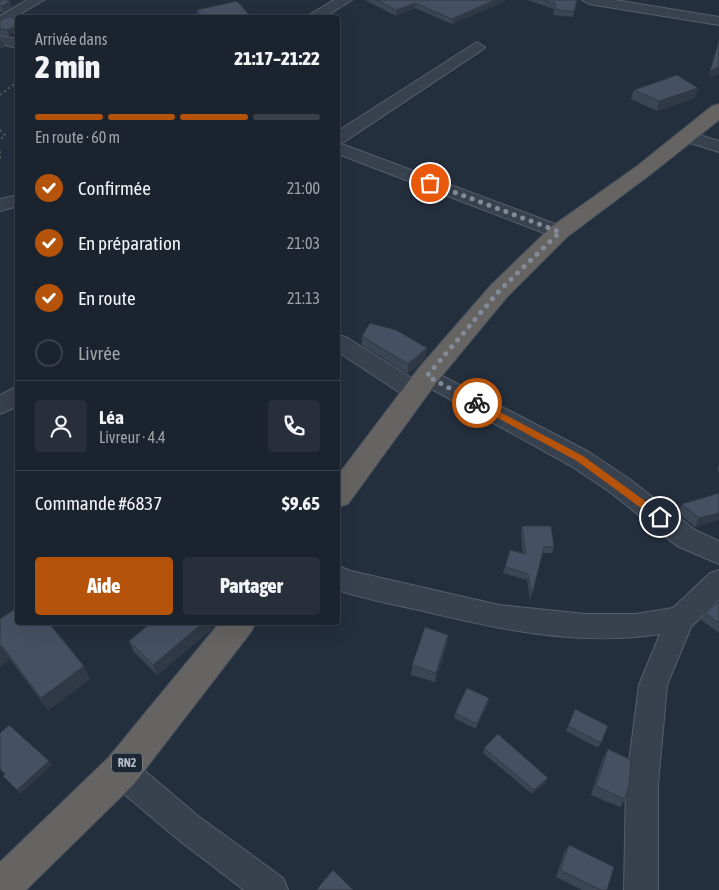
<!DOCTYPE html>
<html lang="fr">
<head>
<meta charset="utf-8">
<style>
	:root { --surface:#1b232e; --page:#282f3a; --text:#f1f3f6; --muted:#a0a4aa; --line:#39404a; --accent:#b45309 }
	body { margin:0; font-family:"Asap Condensed",sans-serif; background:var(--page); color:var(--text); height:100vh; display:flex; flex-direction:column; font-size:19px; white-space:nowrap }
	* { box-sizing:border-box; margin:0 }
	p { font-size:16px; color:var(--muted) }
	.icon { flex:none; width:28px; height:28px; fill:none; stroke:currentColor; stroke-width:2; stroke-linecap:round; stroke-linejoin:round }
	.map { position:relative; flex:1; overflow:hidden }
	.panel { position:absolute; left:15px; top:15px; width:325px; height:610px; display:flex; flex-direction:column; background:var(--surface); border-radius:5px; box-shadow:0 5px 20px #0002,0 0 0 1px var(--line) }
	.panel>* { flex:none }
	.pin { position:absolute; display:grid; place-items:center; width:42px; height:42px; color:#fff; margin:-21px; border:2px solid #fff; border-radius:50%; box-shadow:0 1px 5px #0007 }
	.courier { position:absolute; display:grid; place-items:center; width:50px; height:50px; margin:-25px; border:4px solid #b45309; border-radius:50%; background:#fff; color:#222; box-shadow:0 1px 6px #0007 }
	.overview em { font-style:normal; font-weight:800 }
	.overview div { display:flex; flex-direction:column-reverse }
	.overview { display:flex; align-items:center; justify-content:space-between; height:85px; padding:0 20px }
	h1 { font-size:32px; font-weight:800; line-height:38px }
	.bar { display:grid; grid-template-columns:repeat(4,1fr); gap:8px 5px; align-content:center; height:60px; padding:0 20px }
	.bar i { height:6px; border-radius:4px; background:var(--line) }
	.bar .current { background:var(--accent) }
	.bar p { grid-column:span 4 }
	.line { display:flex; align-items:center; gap:12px; padding:0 20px; border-top:1px solid var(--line) }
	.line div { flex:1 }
	.round { display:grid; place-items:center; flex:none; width:52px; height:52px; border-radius:5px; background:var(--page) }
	ol { padding:0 20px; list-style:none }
	li { display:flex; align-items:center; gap:15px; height:55px }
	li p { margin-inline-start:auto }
	li .icon { padding:5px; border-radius:50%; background:var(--accent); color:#fff; stroke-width:4 }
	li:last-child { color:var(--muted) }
	li i { width:28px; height:28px; border:2px solid var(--line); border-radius:50% }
	.button { display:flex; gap:10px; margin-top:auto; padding:10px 20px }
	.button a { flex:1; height:58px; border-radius:5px; background:var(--accent); color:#fff; font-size:20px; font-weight:800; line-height:58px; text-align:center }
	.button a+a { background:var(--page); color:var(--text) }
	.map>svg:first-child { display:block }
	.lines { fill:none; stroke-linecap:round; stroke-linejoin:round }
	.minor-casing { stroke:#565f6c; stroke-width:2 }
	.trunk-casing { stroke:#434c59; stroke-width:2 }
	.path { stroke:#44595c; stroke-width:2; stroke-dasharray:2.5 2.5; stroke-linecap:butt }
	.minor { fill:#38414e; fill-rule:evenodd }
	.trunk { fill:#656462; fill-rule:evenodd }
	.wall { fill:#3b4654 }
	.shaded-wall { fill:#303945 }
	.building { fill:#455162; stroke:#303945 }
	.route { fill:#b45309 }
	.done { stroke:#828b98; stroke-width:5; stroke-dasharray:0 9 }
	.labels { text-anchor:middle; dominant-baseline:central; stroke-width:4; stroke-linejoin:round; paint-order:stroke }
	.shield { fill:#1d2633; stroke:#878f9c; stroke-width:1 }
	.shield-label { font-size:12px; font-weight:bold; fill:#b4bcc9 }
</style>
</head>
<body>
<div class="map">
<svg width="719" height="890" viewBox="0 0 719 890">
	<rect width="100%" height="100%" fill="#242f3e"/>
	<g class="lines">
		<defs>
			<path id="minor" d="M27,0h17l-44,26v-10z
				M334,0h18l-29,18h-19z
				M582,0h33l104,17v8l-130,-21z
				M0,36l18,3v9l-18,-4z
				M477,42l8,5 -3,3 -138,92 -5,1 227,85 3,4 -3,4h-14l-214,-82v-23z
				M687,131l32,10v11l-38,-12 -3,-4 3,-4z
				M18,195v11l-18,5v-12z
				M338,335l8,2 78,49 3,6 -3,6 -8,2 -8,-2 -70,-46z
				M427,368l162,84 39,26 67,52 24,11v23l-42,-18 -67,-54 -39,-26 -152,-84 -3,-6 3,-6z
				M18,386v20l-18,8v-19z
				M338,566l13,5 148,34 87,9h49l38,-6 37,-35 9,-3v29l-28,28 -24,58 -9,100v105h-34l2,-105 13,-100 21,-51c-81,13 -163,-5 -241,-24 -27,-6 -55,-11 -81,-20z
				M121,756l11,4 66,56 85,62 5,12h-44l-68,-52 -66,-56 -4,-11 4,-11z"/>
			<path id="trunk" d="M719,104v16l-68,54 -84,63 -60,60 -71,86 -88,121 -10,3v-32l80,-106 73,-84 60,-58 86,-61 75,-60z
				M220,622h36l-5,10 -117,152 -108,106h-26v-28l108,-104z"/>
		</defs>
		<use href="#minor" class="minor-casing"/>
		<use href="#trunk" class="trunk-casing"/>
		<path class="path" d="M0,95l18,-14
			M0,130l5,5 -5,5
			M0,151v10"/>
		<use href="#minor" class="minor"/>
		<use href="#trunk" class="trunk"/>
	</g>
	<path class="wall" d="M0,0l12,7 -8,5h-4z
		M365,0h142l-55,24 -37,-16 -19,8z
		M527,0h50l-4,17 -20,-2 1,-6z
		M197,10l55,8h-53l-1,-2z
		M10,16l-1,20 -9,-1v-14z
		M698,88l-3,10 -38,13 -26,-12 3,-9z
		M362,336l65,12 -1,9 -18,17 -46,-29z
		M719,464v9l-2,-4z
		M719,493v27l-24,7 -17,-14 4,-9z
		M522,526l32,21 -2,6h-9l-13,47 -3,-20 -24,-7 2,-6 18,-13 -2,-22z
		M719,601v32l-18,-13 4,-7z
		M0,619l56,3 -5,4 39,53 -42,31 -38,-51 -10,8z
		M152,622h58l2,7 -55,46 -24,-24 -4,-10z
		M447,645l-12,37 -24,-7 1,-10z
		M488,703l-12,26 -22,-11 1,-5z
		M575,709l26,34 -3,5 -32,-17z
		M484,748l62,35 -14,11 -49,-41z
		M608,749l17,50 -5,8 -29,-12 12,-37z
		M569,845l38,45h-25l-26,-13 8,-24z"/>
	<path class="shaded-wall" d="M495,0h12l-55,24v-5z
		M10,1l2,6 -8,5 -2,-6z
		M415,3v5l-19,8v-6z
		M18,26v7l-9,3 -1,-6z
		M3,41l2,6 -5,2v-7z
		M719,67v7l-11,4 2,-7z
		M698,88l-3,10 -38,13 2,-10z
		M427,348l-1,9 -18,17v-10z
		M719,513v7l-24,7 4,-9z
		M46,622h10l-7,6z
		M204,622h6l2,7 -55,46 -4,-10z
		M448,635l-1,10 -12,37 1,-9z
		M2,646l8,13 -10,8v-19z
		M84,666l6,13 -42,31 -7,-12z
		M489,698l-1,5 -12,26 1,-5z
		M49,761l3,4 -32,29 -3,-4z
		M548,778l-2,5 -14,11 2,-4z"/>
	<path class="building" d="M0,0h7l3,1 -8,5h-2z
		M376,0h119l-43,19 -37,-16 -19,7z
		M544,0h33l-3,12 -20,-3 2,-5z
		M237,1l15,17h-49l-6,-8z
		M10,16l8,5v5l-10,4 -8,-1v-8z
		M719,40v27l-9,4z
		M677,75l21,13 -39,13 -25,-11z
		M370,323l26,7 31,18 -19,16 -46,-28z
		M719,493v20l-20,5 -17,-14z
		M522,526h29l3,21h-10l-12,48 -4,-21 -23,-7 5,-17 16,4z
		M719,601v22l-14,-10z
		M18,607v15h30l36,44 -43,32 -39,-52 -2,2v-29z
		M152,622h52l-51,43 -24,-24z
		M425,627l23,8 -12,38 -24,-8z
		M467,688l22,10 -12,26 -22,-11z
		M575,709l33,17 -7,17 -33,-17z
		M9,725l40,36 -32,29 -14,-14 2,-2 -5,-5v-36z
		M498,734l50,44 -14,12 -50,-42z
		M608,749l23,11 -2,25 -4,14 -29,-13z
		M569,845l45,22 -7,23h-6l-41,-20z
		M333,870l20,20h-35l-1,-1z"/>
	<path class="route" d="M474,401h5l104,55 80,58v5h-7l-79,-58 -103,-56z"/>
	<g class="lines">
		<path class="done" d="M430,183l130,49 -61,59 -72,85 50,27"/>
	</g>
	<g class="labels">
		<rect class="shield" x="112" y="753.5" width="30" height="19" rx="4"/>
		<g class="shield-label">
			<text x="127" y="763">RN2</text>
		</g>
	</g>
</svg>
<div class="pin" style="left:430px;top:183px;background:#ea580c"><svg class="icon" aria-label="bag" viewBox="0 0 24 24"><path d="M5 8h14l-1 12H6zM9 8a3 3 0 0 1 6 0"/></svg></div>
<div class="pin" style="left:660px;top:517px;background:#1f2937"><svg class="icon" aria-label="home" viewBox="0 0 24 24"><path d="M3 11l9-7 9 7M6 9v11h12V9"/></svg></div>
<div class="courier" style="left:477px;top:403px"><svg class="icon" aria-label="bike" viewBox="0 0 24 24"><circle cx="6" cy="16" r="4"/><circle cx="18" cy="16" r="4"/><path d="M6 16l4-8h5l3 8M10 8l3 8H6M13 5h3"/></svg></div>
<section class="panel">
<div class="overview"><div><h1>2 min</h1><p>Arrivée dans</p></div><em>21:17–21:22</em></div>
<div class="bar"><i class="current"></i><i class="current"></i><i class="current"></i><i></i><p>En route · 60 m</p></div>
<ol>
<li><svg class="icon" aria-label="check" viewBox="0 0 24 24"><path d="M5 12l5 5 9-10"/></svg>Confirmée<p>21:00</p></li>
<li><svg class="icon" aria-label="check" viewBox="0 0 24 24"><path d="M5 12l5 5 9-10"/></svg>En préparation<p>21:03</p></li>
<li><svg class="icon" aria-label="check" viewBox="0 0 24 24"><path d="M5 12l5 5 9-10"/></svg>En route<p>21:13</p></li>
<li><i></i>Livrée</li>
</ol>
<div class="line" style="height:90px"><a class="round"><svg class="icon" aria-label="person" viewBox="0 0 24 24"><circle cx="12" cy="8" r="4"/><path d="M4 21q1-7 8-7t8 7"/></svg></a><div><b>Léa</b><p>Livreur · 4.4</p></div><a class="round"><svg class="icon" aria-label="phone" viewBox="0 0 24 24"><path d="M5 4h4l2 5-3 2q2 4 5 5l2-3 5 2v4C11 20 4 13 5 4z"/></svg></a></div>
<div class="line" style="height:65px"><div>Commande #6837</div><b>$9.65</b></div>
<div class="button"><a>Aide</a><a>Partager</a></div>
</section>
</div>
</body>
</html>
